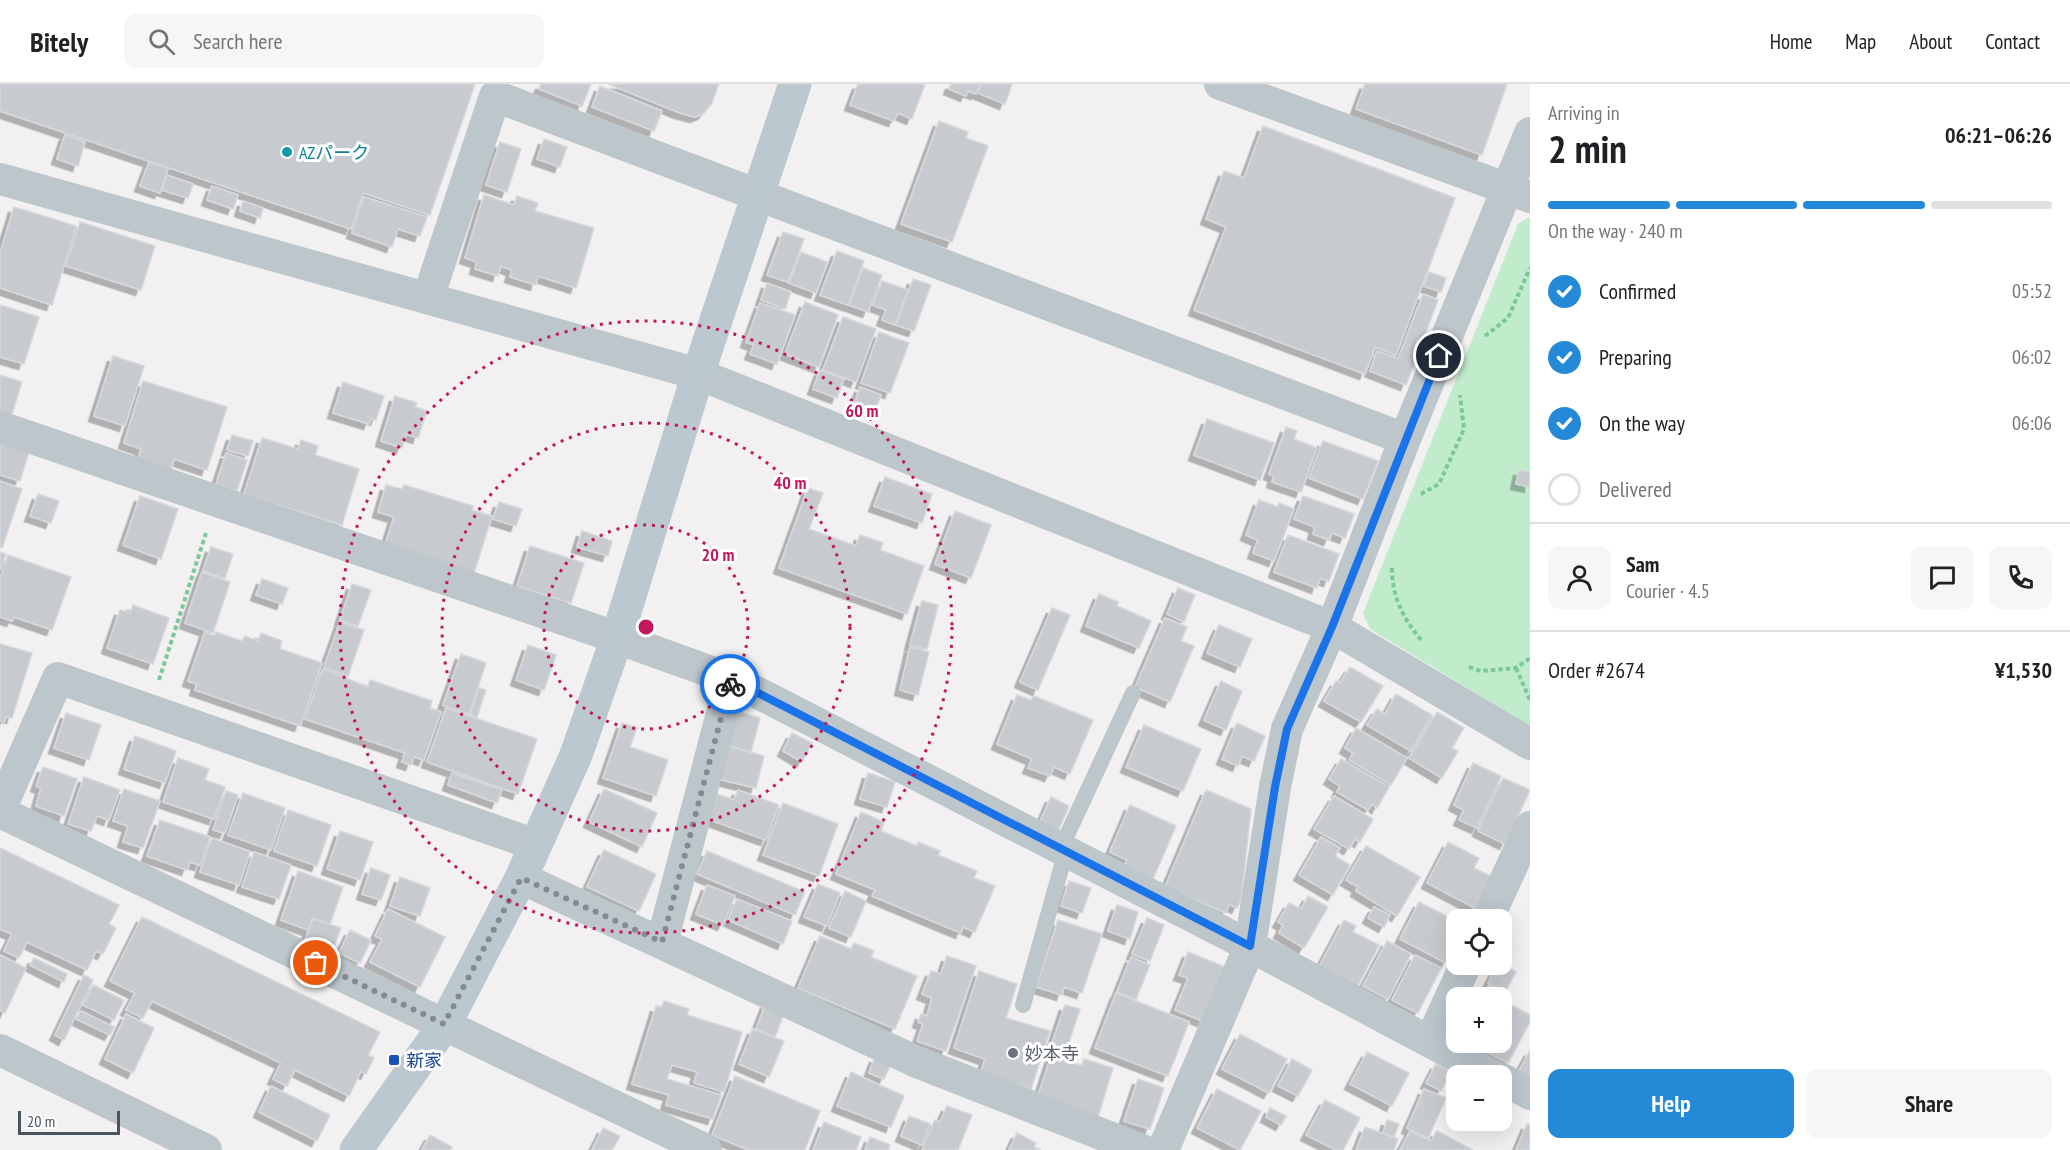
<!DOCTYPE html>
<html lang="en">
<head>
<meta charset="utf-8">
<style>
	:root { --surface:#fff; --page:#f6f6f6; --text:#202124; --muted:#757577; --line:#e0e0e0; --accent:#248ad7 }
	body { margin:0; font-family:"PT Sans Narrow","Noto Sans JP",sans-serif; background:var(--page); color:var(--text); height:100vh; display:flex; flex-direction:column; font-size:22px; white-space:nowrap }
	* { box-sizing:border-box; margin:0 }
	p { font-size:20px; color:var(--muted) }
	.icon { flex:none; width:33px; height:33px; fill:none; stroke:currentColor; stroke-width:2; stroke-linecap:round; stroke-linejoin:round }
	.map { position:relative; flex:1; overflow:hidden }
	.details { display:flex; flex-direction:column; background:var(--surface); width:540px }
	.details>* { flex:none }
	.tools { position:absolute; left:1446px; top:825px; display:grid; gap:12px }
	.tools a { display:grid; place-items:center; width:66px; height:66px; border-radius:12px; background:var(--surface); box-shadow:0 6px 24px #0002; font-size:30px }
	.scale { position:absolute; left:18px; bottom:15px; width:102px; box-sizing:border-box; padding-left:6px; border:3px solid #49555c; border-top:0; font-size:16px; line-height:21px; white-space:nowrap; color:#49555c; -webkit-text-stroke:4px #fff; paint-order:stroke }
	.pin { position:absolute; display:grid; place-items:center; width:51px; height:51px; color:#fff; margin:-26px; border:3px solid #fff; border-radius:50%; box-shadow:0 2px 6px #0007 }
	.courier { position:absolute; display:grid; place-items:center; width:60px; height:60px; margin:-30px; border:4px solid #1a73e8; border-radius:50%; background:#fff; color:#222; box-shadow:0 2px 8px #0007 }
	.headline em { font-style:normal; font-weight:600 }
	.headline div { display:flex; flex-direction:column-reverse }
	.headline { display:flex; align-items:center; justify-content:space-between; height:102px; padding:0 18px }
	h1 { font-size:39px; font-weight:600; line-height:45px }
	.bar { display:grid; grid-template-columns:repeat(4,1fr); gap:9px 6px; align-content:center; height:72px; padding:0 18px }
	.bar i { height:8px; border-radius:4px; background:var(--line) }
	.bar .current { background:var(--accent) }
	.bar p { grid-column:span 4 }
	.line { display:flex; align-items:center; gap:15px; padding:0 18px; border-top:2px solid var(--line) }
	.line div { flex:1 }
	.round { display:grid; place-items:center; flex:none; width:63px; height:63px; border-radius:12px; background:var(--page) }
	ol { padding:0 18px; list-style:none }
	li { display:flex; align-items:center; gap:18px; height:66px }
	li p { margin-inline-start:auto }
	li .icon { padding:6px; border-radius:50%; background:var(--accent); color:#fff; stroke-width:4 }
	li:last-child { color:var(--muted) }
	li i { width:33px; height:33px; border:3px solid var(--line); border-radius:50% }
	.button { display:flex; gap:12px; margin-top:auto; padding:12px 18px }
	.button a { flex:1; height:69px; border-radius:12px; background:var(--accent); color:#fff; font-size:24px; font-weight:600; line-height:69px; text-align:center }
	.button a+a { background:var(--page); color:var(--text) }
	header { display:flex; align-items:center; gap:36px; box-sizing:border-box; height:84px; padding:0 30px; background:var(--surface); border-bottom:2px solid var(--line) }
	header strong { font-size:28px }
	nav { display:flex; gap:33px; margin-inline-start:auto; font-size:21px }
	.search { width:420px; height:54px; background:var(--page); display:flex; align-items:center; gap:15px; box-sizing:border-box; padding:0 21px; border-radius:12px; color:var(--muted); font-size:22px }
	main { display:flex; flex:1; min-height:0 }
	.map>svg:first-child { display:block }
	.green { fill:#c1eccc }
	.building { fill:#c7cbcf; stroke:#d4d7db; stroke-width:1.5; filter:url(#shadow) }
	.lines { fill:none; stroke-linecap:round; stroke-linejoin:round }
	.path { stroke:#7bc898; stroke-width:4; stroke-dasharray:4.5 3; stroke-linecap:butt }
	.lane { stroke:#bcc6cb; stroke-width:16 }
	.street { stroke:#bcc6cb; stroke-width:32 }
	.secondary { stroke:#bcc8d0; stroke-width:33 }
	.done { stroke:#848b90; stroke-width:6; stroke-dasharray:0 10.8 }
	.route { stroke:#1a73e8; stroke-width:8 }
	.ring { fill:none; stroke:#c2185b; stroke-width:3; stroke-dasharray:3 6 }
	.culture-dot { fill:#0f9aa8; stroke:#fff; stroke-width:2 }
	.worship-dot { fill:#6b7280; stroke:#fff; stroke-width:2 }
	.transit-dot { fill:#1a4fb4; stroke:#fff; stroke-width:2 }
	.labels { text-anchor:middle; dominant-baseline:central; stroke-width:6; stroke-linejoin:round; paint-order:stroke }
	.culture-label { font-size:18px; fill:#0d838f; stroke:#fff; text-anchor:start }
	.worship-label { font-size:18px; fill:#5b616d; stroke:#fff; text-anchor:start }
	.transit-label { font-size:18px; fill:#164399; stroke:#fff; text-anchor:start }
	.centre { fill:#c2185b; stroke:#fff; stroke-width:3 }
	.ring-label { font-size:18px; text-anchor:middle; font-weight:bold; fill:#c2185b; stroke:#fff; stroke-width:6; stroke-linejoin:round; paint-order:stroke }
</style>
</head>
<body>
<header>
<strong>Bitely</strong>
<div class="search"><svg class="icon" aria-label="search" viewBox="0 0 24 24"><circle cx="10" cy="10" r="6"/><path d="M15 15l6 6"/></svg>Search here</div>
<nav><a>Home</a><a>Map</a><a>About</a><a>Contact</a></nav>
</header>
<main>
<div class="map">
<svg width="1530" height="1066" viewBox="0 0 1530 1066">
	<defs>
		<filter id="shadow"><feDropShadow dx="-5.5" dy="5.5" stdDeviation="0" flood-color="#0004"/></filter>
	</defs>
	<rect width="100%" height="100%" fill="#f2f0f0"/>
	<path class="green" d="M1530,133v509l-160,-97 -7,-16 155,-389z"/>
	<path class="building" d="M0,0h475l-45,131 -67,-22 -12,36 -351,-118z
		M541,0h50l-9,22 -43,-17z
		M608,0h111l-7,19 -9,11 -8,3 -15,-4z
		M858,0h67l-13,35 -14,-6 -4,8 -44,-16z
		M951,0h29l-4,10 -8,-3 -2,5 -17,-7z
		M981,0h31l-7,20 -27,-11z
		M1365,0h142l-25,71 -126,-46z
		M600,2l62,25 -8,20 -62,-24z
		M939,37l29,11 -2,6 22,8 -36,96 -51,-18z
		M1263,42l192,72 -59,157 -21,-8 -10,27 -171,-64 32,-83 -20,-8 18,-48 20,7z
		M65,51l20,7 -7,24 -21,-7z
		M544,55l23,8 -7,20 -23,-8z
		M500,58l21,7 -14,43 -21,-7z
		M149,78l19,6 -8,25 -20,-7z
		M167,91l26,9 -5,14 -26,-8z
		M212,102l26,9 -5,14 -26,-9z
		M484,111l30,10 3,-9 21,7 -3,8 59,17 -18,60 -38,-12 -2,9 -26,-8 2,-7 -11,-4 -3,10 -23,-7 2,-7 -12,-4z
		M364,113l63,20 -7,19 -22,-7 -6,18 -40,-14z
		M243,117l20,7 -3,10 -20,-7z
		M14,123l62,19 -24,79 -52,-17v-35z
		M80,138l75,24 -14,44 -75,-24z
		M783,148l21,7 -16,43 -21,-7z
		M837,167l27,10 -16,44 -28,-10z
		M801,168l26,10 -11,31 -27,-10z
		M863,184l19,7 -14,37 -19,-7z
		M1429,188l17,6 -5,14 -17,-6z
		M913,195l18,6 -17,46 -18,-6z
		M882,197l26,9 -13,35 -13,-5 4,-10 -13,-5z
		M767,199l24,9 -6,17 -24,-9z
		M1423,210l15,6 -32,85 -36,-14 7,-20 21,8z
		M805,218l33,13 -19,52 -34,-13z
		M760,219l35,12 -18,49 -27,-10 4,-9 -8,-3z
		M0,221l39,12 -15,47 -24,-7z
		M843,233l33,12 -20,53 -33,-12z
		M879,248l30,11 -19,50 -29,-10z
		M113,272l31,10 -19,60 -31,-10z
		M820,286l24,9 -7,19 -24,-9z
		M0,291l22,7 -11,35 -11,-4z
		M143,297l84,26 -20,63 -33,-11 -3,10 -33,-10 3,-10 -17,-6z
		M343,298l41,14 -8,24 -5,-2 -2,6 -36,-11z
		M860,303l21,8 -7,18 -20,-8z
		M395,312l22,7 -2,4 12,4 -9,27 -12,-4 -4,14 -21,-7z
		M1207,335l67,24 -14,37 -66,-25z
		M1286,343l11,4 -3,8 23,9 -16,44 -29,-10 2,-6 -5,-2z
		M232,351l21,6 -5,15 -21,-6z
		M262,354l36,11 3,-9 17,6 -3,9 44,14 -17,56 -98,-31z
		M1323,357l55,20 -15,38 -54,-21z
		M0,359l29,9 -9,29 -20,-6z
		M226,369l21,7 -10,31 -21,-7z
		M1519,386l11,2v15l-14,-3z
		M885,393l47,17 -10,29 -48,-17z
		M0,397l22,8 -20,59 -2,-1z
		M386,401l16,4 2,-4 69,21 -1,4 20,6 -18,57 -89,-28 9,-28 -16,-5z
		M808,404l15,5 -14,36 47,17 4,-11 23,8 -3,7 44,16 -17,48 -128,-46z
		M38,410l21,7 -8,22 -21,-7z
		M140,412l38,13 -17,50 -38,-14z
		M1303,412l51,18 -9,24 -13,-5 -3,7 -16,-6 2,-7 -21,-8z
		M1259,416l19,7 1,-4 15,6 -20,52 -21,-8 5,-13 -12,-5z
		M499,418l23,7 -6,17 -23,-7z
		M955,427l36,14 -20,53 -36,-14z
		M582,447l30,10 -4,15 -31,-9z
		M1288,451l51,19 -10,27 -9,-3 -3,10 -43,-16z
		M530,462l54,17 -13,40 -54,-17z
		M211,463l22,7 -8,24 -22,-7z
		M0,468l6,2 -6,16z
		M8,471l63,22 -19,53 -38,-13 -2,4 -12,-4v-38z
		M202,488l28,10 -17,51 -28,-10z
		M262,495l26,9 -6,16 -26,-9z
		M352,500l19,6 -13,36 -18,-6z
		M1178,504l17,7 -11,27 -17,-8z
		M1099,510l19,8 -1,4 34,15 -12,27 -53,-22z
		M922,517l16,4 -11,44 -17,-4z
		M133,521l36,13 -16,46 -46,-16 13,-38 10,3z
		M1052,524l18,7 -32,75 -18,-8z
		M1165,534l22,9 -6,14 13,5 -24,56 -35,-15z
		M340,538l24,8 -16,46 -24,-9z
		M1219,541l33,14 -12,28 -33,-14z
		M205,548l9,4 2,-4 26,9 3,-5 13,5 3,-8 21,8 -2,8 42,14 -22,63 -105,-36 2,-6 -9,-3z
		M0,560l32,9 -20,65 -6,-1 -2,5 -4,-1z
		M528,561l28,10 -12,35 -28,-10z
		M910,563l19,5 -11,43 -18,-5z
		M461,570l25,9 -17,51 -26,-9z
		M1350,583l33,19 -22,36 -37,-21 12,-20 4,2z
		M323,585l45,18 2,-7 62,21 -2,7 11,4 -17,48 -10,-3 -3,8 -9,-3 3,-9 -100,-34z
		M1221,597l21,10 -16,39 -22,-10z
		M479,604l7,2 -9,27 -7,-2z
		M1396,610l36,21 -21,36 -44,-26 10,-16 8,5z
		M1017,611l14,5 3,-4 59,24 -23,54 -16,-7 -4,9 -22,-8 4,-9 -35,-15z
		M446,624l91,31 -19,55 -91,-32z
		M735,627l25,7 -9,34 -26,-7z
		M1437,628l27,16 -12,20 6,3 -16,27 -33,-20z
		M66,629l35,12 -12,35 -35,-12z
		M622,639l15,5 -7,19 38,13 -12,36 -53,-18z
		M1237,639l28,13 -11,25 -12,-5 -4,10 -16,-7z
		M1144,641l57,24 -18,42 -57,-24z
		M1356,644l51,30 -16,27 -42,-25 4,-7 -8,-5z
		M792,649l20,10 -10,19 -19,-11z
		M135,652l41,15 -11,32 -41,-14z
		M727,662l37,10 -8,32 -38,-9z
		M178,674l31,11 -4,11 20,7 -11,32 -51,-17z
		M1341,675l48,28 -12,21 -5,-4 -4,6 -31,-18 3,-6 -11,-7z
		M1473,679l28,13 -24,52 -18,-8 5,-10 -10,-5z
		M43,683l34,12 -13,37 -28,-10 5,-18 -5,-2z
		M452,689l50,17 -5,13 -49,-18z
		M868,689l27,9 -8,25 -27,-8z
		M84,693l36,13 -11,30 -12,-4 -6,15 -23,-7z
		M1503,694l27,12 -25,54 -27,-13z
		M124,705l36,12 -17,47 -20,-6 5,-16 -15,-5z
		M604,705l53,24 -15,34 -53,-25z
		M738,706l41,15 -13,35 -58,-21 9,-25 17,6z
		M1206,706l45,19 -10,91 -4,8 -8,-4 -3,9 -61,-26z
		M226,707l12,4 -13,38 -12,-3z
		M243,709l42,15 -14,42 -43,-15z
		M1334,712l39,23 -13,23 -5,-3 -6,10 -35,-20z
		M1051,713l18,9 -12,27 -18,-9z
		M783,719l55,21 -19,52 -56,-21z
		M1130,721l46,21 -23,53 -29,-12 3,-7 -17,-8z
		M288,726l43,15 -14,41 -43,-15z
		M861,728l23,10 -3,9 36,15 1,-4 22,9 -2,4 39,16 -3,7 21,8 -20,46 -12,-5 -2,6 -89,-37 3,-6 -39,-16z
		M160,736l50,17 -10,28 -10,-3 -3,8 -40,-14z
		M340,747l33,11 -13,38 -33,-11z
		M1321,753l19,11 -5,8 15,9 -17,30 -34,-20z
		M212,754l38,14 -11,33 -39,-13z
		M1448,758l31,16 -5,10 17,8 -16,32 -48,-25z
		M1366,762l54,31 -23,39 -41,-25 2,-4 -12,-7z
		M0,764l119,57 -10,19 7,4 -13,26 -7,-3 -9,19 -60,-28 -8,16 -15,-7 8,-17 -12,-5z
		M604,766l52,24 -17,37 -52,-24z
		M707,767l98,41 -10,23 -98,-41z
		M254,768l37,13 -12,34 -37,-12z
		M371,784l19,7 -9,25 -19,-6z
		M298,787l45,16 -13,37 -18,-6 -4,12 -27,-10z
		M400,793l30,11 -10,28 -30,-10z
		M1069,797l22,7 -9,25 -21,-7z
		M818,800l22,9 -13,33 -23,-9z
		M707,801l28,11 -12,29 -27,-11z
		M845,807l21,10 -15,36 -22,-9z
		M1308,812l20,11 -24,41 -25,-15 4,-8 -5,-3 11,-19 12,6z
		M737,815l55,22 -9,23 -55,-24z
		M1419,818l37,19v22l-10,20 -46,-24z
		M1117,821l21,7 -8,27 -22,-8z
		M1374,823l16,8 -6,12 -16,-9z
		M388,825l57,28 -25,50 -50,-25 12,-23 -7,-3z
		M142,833l238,115 -12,23 6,3 -8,16 -5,-3 -12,25 -54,-26 -8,16 -14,-7 8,-16 -129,-62 -9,17 -17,-8 9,-17 -25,-12z
		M1147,834l17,7 -14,36 -18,-7z
		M313,835l28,9 -8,22 -28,-10z
		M1058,836l44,14 -20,59 -18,-6 -2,8 -26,-8z
		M1344,836l12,6 -3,6 26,13 -22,42 -38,-20z
		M350,846l21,10 -11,23 -21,-10z
		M820,852l31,13 3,-6 20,8 -3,6 46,19 -22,53 -97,-41z
		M1387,857l24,13 -23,45 -25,-13z
		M1188,868l37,15 -22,54 -28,-11 13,-32 -9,-3z
		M0,871l26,13 -21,45 -5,-3z
		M1415,871l26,13 -23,45 -26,-13z
		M947,872l29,10 -30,85 -29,-10 6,-17 -5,-2 3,-8 6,2 5,-18 -10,-4 9,-23 10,3z
		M1131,873l19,8 -14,34 -19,-7z
		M34,874l33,16 -3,8 -34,-17z
		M1498,880h4l14,8 -11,20 -17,-9z
		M979,887l38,13 -11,34 44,13 -19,58 -50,-16 4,-14 -31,-11z
		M84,891l9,5 -29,60 -9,-5z
		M93,901l31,15 -10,20 -31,-15z
		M1489,901l18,9 -4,7 27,14v7l-22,41 -39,-21h33v-44h-20z
		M1116,909l73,29 -21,54 -73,-28z
		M664,917l25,8 -2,6 55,17 -18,60 -30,-9 3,-11 -25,-7 -5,14 54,16 -8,24 -47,-14 3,-10 -37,-11 24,-78 5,2z
		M766,919l19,8 -10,26 -19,-8z
		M1065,921l15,4 -14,42 -15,-5z
		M81,927l33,16 -4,8 -34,-16z
		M126,930l28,14 -21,45 -28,-14z
		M753,945l31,12 -15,36 -30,-13z
		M1240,950l47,25 -18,34 -47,-24z
		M1530,966v29l-12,-6z
		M1367,968l42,21 -17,33 -42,-22z
		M1051,972l31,10 2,-7 29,9 -15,49 -60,-21z
		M875,973l16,7 -7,15 -15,-6z
		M1292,975l20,11 -14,26 -20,-10z
		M1436,980l15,8 -10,19 -15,-8z
		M851,988l53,24 -13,31 -54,-21z
		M735,992l85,35 -15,39h-56l-37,-15z
		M1138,995l26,9 -14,41 -26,-8z
		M271,1002l59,29 -13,26 -58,-29z
		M1217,1005l44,22 -21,39 -43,-22z
		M1424,1005l22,9 -18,40 -21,-10z
		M1325,1016l35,18 -17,32h-7l-30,-15z
		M947,1022l25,9 -14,35h-36l13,-30 5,2z
		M1270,1024l16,8 -5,9 -15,-8z
		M909,1032l21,8 -8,21 -21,-9z
		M1387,1036l12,4 -5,13 -11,-4z
		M824,1038l37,15 -5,13h-43z
		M1527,1040l3,1v25h-14z
		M1365,1043l33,12 -4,11h-38z
		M603,1044l17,8 -8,14h-20z
		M1410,1047l21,10 6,-10 36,19h-73z
		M1017,1049l19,10 -2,4 7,3h-32z
		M430,1051l22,12 -2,3h-28z
		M870,1053l20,8 -2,5h-23z"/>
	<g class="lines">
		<path class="path" d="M1485,252l23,-18 22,-50
			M1421,410l18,-10 25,-55 -4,-34
			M1392,484c0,29 11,50 29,72
			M1469,583l12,4 35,-3 14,-10
			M1516,584l14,32
			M159,596l47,-147"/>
		<path class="lane" d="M1061,764l72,-155
			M1023,921l43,-154"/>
		<path class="street" d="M1220,0l310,113
			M0,95l698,195 634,253 198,117
			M428,214l67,-202 910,343
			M0,343l592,202 139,50 519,267 244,130
			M0,726l58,-132 478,167
			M0,728l706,338
			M521,794l396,184 225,88
			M1487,836l43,-93
			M662,858l69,-263
			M1430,958l36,-78
			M0,966l206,100
			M1502,995l28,15
			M1163,1066l87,-204 25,-159 12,-58 45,-102 73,-188 125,-306"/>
		<path class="secondary" d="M356,1066l89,-126 76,-146 55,-123 41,-117 81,-264 97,-290"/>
	</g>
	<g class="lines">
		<path class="done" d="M316,879l128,61 77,-146 141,64 68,-258"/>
		<path class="route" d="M730,600l1,-5 519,267 25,-159 12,-58 45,-102 107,-271"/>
	</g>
	<g class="ring">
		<circle cx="646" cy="543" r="102"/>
		<circle cx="646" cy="543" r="204"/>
		<circle cx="646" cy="543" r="306"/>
	</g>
	<circle class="culture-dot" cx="287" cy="68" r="6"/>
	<circle class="worship-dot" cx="1013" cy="969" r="6"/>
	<rect class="transit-dot" x="388" y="970" width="12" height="12" rx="3"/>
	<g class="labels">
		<g class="culture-label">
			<text x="299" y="68">AZパーク</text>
		</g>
		<g class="worship-label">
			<text x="1025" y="969">妙本寺</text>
		</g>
		<g class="transit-label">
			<text x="406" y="976">新家</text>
		</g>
	</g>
	<circle cx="646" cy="543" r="9" class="centre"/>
	<g class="ring-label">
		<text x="862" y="333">60 m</text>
		<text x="790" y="405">40 m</text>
		<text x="718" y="477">20 m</text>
	</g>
</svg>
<div class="tools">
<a><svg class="icon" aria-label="locate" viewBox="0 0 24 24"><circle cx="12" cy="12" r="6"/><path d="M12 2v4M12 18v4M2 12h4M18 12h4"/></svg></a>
<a>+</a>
<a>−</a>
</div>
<div class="scale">20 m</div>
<div class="pin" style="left:316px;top:879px;background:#ea580c"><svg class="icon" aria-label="bag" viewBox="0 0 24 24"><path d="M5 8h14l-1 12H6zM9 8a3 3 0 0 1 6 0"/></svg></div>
<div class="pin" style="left:1439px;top:272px;background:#1f2937"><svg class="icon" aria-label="home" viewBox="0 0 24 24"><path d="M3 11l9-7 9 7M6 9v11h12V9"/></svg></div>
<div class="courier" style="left:730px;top:600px"><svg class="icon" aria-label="bike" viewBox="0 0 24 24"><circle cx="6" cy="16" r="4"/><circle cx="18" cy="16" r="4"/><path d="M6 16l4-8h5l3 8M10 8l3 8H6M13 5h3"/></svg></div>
</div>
<section class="details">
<div class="headline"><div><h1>2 min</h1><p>Arriving in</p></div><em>06:21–06:26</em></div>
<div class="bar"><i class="current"></i><i class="current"></i><i class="current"></i><i></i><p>On the way · 240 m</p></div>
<ol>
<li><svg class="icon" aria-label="check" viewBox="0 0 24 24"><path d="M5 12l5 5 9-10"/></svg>Confirmed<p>05:52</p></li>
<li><svg class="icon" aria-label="check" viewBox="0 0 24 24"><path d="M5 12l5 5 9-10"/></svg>Preparing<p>06:02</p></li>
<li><svg class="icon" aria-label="check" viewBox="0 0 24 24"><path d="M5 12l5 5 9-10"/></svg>On the way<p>06:06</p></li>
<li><i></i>Delivered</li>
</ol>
<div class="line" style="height:108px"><a class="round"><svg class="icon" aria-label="person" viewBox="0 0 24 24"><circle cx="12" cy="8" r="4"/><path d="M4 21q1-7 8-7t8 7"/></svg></a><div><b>Sam</b><p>Courier · 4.5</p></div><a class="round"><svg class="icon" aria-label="chat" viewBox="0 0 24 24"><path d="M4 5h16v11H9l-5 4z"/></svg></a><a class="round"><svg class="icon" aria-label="phone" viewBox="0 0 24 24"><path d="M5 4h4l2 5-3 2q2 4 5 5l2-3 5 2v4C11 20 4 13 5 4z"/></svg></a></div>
<div class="line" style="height:78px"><div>Order #2674</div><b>¥1,530</b></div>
<div class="button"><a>Help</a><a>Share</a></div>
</section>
</main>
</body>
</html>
